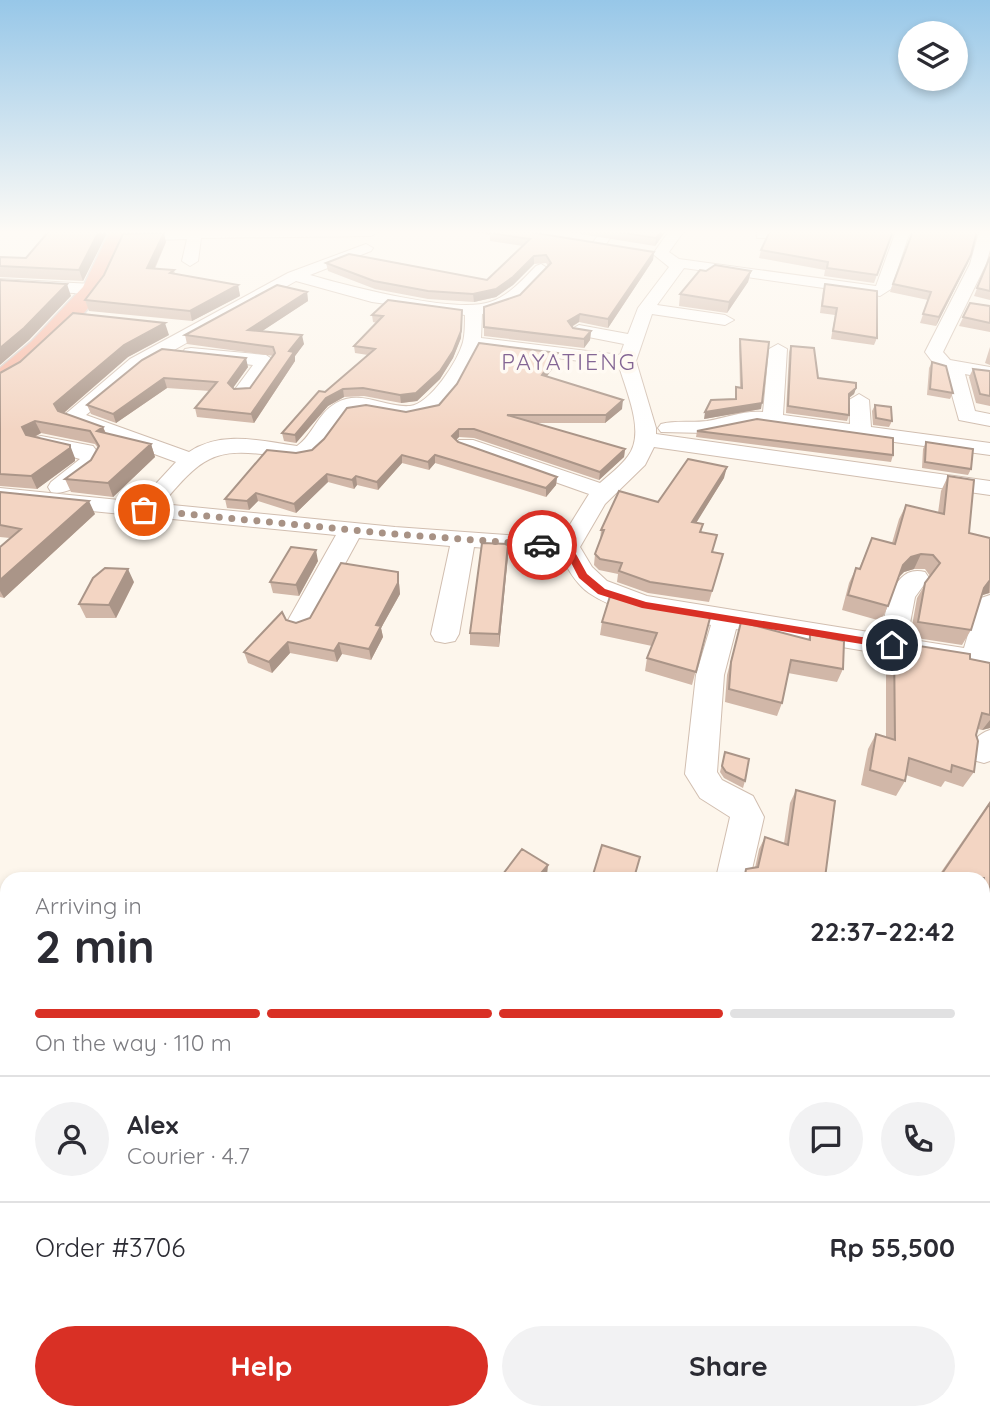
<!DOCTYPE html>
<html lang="en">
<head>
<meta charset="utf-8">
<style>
	:root { --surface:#fff; --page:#f2f2f3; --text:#2b2b33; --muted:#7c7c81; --line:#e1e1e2; --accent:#d93025 }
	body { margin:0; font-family:Quicksand,sans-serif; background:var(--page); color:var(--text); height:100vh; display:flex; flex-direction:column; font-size:26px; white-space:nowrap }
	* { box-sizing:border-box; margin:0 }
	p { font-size:23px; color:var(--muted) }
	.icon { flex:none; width:38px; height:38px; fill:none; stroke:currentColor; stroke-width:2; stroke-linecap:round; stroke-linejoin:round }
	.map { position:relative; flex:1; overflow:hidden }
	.side { position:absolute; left:0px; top:872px; width:990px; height:548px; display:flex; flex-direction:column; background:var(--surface); border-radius:21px 21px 0 0; box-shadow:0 4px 10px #0003 }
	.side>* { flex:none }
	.tools { position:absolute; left:898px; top:21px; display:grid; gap:14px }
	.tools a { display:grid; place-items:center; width:70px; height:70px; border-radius:50%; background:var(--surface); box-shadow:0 4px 10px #0003; font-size:35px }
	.pin { position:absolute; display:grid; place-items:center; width:60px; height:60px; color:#fff; margin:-30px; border:4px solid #fff; border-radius:50%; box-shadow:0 2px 7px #0007 }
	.courier { position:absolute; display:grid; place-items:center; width:70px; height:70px; margin:-35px; border:5px solid #d93025; border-radius:50%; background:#fff; color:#222; box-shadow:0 2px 9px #0007 }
	.headline em { font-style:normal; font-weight:700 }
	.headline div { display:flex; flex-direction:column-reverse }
	.headline { display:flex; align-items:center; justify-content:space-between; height:119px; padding:0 35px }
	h1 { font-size:46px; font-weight:700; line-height:52px }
	.bar { display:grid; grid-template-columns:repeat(4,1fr); gap:10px 7px; align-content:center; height:84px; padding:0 35px }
	.bar i { height:9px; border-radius:5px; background:var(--line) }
	.bar .selected { background:var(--accent) }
	.bar p { grid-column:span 4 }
	.line { display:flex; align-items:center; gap:18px; padding:0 35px; border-top:2px solid var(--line) }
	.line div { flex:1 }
	.round { display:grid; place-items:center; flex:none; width:74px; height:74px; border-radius:37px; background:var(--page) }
	.action { display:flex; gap:14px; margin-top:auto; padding:14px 35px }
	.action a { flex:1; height:80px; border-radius:42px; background:var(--accent); color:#fff; font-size:28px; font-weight:700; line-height:80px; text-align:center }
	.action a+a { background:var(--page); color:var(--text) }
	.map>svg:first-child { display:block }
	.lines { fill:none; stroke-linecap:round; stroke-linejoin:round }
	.minor-casing { stroke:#d1beb0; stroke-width:2 }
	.highway-casing { stroke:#dad1cd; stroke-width:3 }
	.minor { fill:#fff; fill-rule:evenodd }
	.highway { fill:#f7b7a3; fill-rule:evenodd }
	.wall { fill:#d1b7a8 }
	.shaded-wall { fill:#aa9588 }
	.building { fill:#f3d5c3; stroke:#aa9588; stroke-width:2 }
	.route { fill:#d93025 }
	.done { stroke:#a89285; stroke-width:7; stroke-dasharray:0 12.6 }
	.labels { text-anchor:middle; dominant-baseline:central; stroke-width:7; stroke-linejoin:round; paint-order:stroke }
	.far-quarter-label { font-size:23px; letter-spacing:2px; fill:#846695; stroke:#fffaf3 }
</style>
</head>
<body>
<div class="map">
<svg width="990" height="1419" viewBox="0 0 990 1419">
	<rect width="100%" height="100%" fill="#fdf6ec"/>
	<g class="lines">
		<defs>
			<path id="minor" d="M157,231h221v1l-7,4 -170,2 -3,23 -8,5 -8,-5 5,-22 -63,2 -7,-4 7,-4z
				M601,231h14l-11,16h-10l-2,-3z
				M669,231h15l-15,21 10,7 197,27 20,-55h14l-19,58 -11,7 -196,-28 -27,37 68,10 9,5 -9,5 -73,-11 -16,47 20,67v6l334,47v14l-336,-48 -9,18 -40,39 -25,43 12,20 15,14 40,15 234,38c5,-23 11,-71 44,-62l4,6 -14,19 -8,42 57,9 13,-44 4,-6 9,-3v77l-254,-43 -12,46 -7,97 5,8 31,16 11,21 -14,61h-34l14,-61 -30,-19 -15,-24 11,-99 15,-50c-39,-7 -89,-9 -122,-32 -13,-9 -22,-25 -29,-39l-86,-7 -15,87 -4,7 -10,2 -10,-2 -4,-7 19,-88 -91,-8 -49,90 -10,3 -10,-3 -3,-6 49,-87 -336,-33v-14l139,14 37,-40 -111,-41 -3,-4 68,-58 158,-86 78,-29 7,4 -2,3 -61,24c38,11 145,39 180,27 19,-6 32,-22 46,-36l5,-2 8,5c-18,24 -37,39 -67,45l-1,24 139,17 4,-11 -51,-10 -3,-4 9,-5 49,9 10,-26 31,-41 -16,-13zM296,281l76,21 93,13c0,8 0,19 -2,27 -5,19 -33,62 -53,64 -25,2 -49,-17 -74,-3 -19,11 -23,32 -39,43 -36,-5 -75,-16 -108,6l-103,-37 58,-48zM478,348l141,18c7,25 27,67 9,90 -7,10 -19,19 -28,27l-127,-43h-14l-4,4 4,4 130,46 -28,45 -166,-12 -233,-23c39,-46 51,-58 113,-48 12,2 25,5 37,0 20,-10 19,-40 42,-45 18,-4 34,6 53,7 7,0 25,-3 31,-7 14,-11 33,-46 40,-63z
				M756,231h14l-3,7h-10z
				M990,231v19l-4,14 -43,88 7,8 40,7v12l-25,-5 10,37 15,3v12l-31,-6 -14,-50 -8,-2 -12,-16 45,-88 9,-32z
				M0,279l92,5 8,5 -8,5 -92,-5z
				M778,344l9,5 -4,66 67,9 -1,-24 10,-6 10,6 2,27 119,16v12l-235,-32 -49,10 -45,-1 -3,-4 3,-4c15,-4 30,-1 46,-3 18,-3 38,-11 56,-9l6,-63z
				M191,348l75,7 9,6 -25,35 -7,2 -10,-6 20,-27 -68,-8 -3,-4 3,-4z
				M41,436l52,10 9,12c-8,17 -31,39 -51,34l-3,-5 3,-5 29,-23 -46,-13 -4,-4 4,-4z
				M990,730v31l-6,2 -11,-3 -5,-9c6,-11 10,-17 22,-21z
				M990,1362v52l-6,3 -11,-5h11v-47z
				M598,1412h52v7h-52z"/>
			<path id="highway" d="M110,231h18c-8,20 -15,42 -27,60 -14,22 -77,90 -101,96v-19l31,-26 52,-55z"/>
		</defs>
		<use href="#minor" class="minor-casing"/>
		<use href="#highway" class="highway-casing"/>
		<use href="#minor" class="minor"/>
		<use href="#highway" class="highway"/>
	</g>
	<path class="wall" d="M108,231l-25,50 -83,-4v-20l26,1z
		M472,231h51l131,21 -1,8 -45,68 -29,-6 -7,5 1,1 18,3 -1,9 -6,8 -100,-12v-29l36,-12 28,-29 -2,-3 -12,1 -21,21 -17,12 -22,5 -46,-3 -53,-10 -47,-18 -2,-8 161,17 36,-34 -33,-5v-6z
		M562,231h104l-11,15z
		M893,231l-19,52 -50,-7 1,-6 -66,-12 2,-8z
		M912,232l56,31 -32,63 -16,-3 8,-23 -38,-8z
		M166,242l-11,27 19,1 1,4 63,11 2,11 -48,25 -103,-10 -4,-11z
		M990,252v48l-16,-4 15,-38z
		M706,271h45l-3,11 -21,31 -48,-7 1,-12z
		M825,284l52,54 -3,7 -43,-6 4,-24 -15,-2 3,-23z
		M307,292l1,9 -46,30 42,13 -9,12v5l-41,62 -57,-6 -2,-9 15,-17 -43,-3 -51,35 -25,-9 -4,-9 55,-45 106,7 -15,21h17l24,-32 -87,-12 -2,-9z
		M970,303l20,3v26l-31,-6z
		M372,315l90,2 -1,21 -8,20 -13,21 -23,22 -16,2 -37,-7 -20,1 -16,9 -32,37 -12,-2 -2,-8 43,-41 43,-37 -13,-2 -1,-7 23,-23 -4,-1z
		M169,335l-41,22 -64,56 39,14 3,6 45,11 4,13 -42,40 -42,-5 -6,-13 26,-19 7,-12 -3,-4 -54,-11 -6,4 40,21v3l-38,28 -37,-3v-113z
		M740,339l21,70 -57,10 31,-19 1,-13 4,1 -1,-43z
		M791,346l27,32 38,10 -2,6 -5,4v17l-2,6 -61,-8 3,-61z
		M990,347v18l-5,-2z
		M558,353v8l-11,15 75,33 -17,14h-70l90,26 -1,8 -25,23 -125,-42 -15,-1 -3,3 2,2 99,35 -1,8 -10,12 -111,-34 -6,7 -27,-7 -24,27 -21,-5 -3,4 -26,-7 -32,31 -38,-12 -9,9 -22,-2 -2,-9 71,-46 16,-3 94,-38 33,-7z
		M932,362l21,31 -3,6 -23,-4 2,-27z
		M973,369l17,2v35l-14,-3 -7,-26z
		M875,405l17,16 -3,6 -16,-2 -1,-14z
		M697,431l196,24 -2,7 -195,-25z
		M926,442l45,27 -3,6 -46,-7 1,-19z
		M948,476l21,57 21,5v55l-8,2 -11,35 -9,15 -52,-8 7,-39 13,-22 -5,-7h-11l-10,3 -5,5 -11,29 -7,15 -39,-11 7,-27 7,-15 3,1 13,-31 20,5 7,-24 7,-14 32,8 3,-22z
		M724,478l-28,44 7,2 -2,8 11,20 11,2 -14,48 -61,-9 -31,-11 1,-8 -19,-4 -5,-5 1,-11 5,-13 1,-11 57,-28z
		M0,492l95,22 -91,84 -4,-1v-50l10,-9 -10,-1z
		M508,556l-9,91 -29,-2v-12z
		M318,561l-19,35 -26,-3 -3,-11z
		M398,572l2,22 -19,34 2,9 -12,23 -29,-6 -5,8 -47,-9 -18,20 -24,-10 -4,-11 42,-32 10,3 14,-5z
		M134,582l-18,36h-30l-7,-14z
		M650,605l61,9 -19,71 -47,-14 2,-13 5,-12 -52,-11 2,-13z
		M741,622l67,18 2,-6 33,35 -6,13 -49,-9 -6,30 -5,13 -52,-14 2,-27z
		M894,642l96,21v65l-8,2 -4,-1 -2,6 -2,37 -11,15 -18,-6 -4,6 -35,-12 -1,6 -9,15 -35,-11 7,-36 8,-15 10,3v-80z
		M725,752l20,29 -2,7 -19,-10 -4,-6z
		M796,790l29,88h-83l4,-9 9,-1 4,-19 6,-12 19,6 6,-40z
		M990,801v196l-2,1 -2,38 -2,2v-160h-47z
		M984,1230l6,5v113h-3l-3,-3z
		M688,1412h223l17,7h-216z"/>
	<path class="shaded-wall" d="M99,231h9l-25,50 -4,-11z
		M661,231h5l-11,15 1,-8z
		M164,233l2,9 -16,36 -3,-10z
		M654,252l-1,8 -45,68v-9z
		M971,255l-3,8 -32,63 3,-9z
		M534,256v8l-21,21 -17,12 -22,5 -1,-8z
		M751,271l-3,11 -21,31 2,-11z
		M67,284l4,12 -42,44 -29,25v-17z
		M238,285l2,11 -48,25 -2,-10z
		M307,292l1,9 -58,38 -2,-9z
		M462,310l-1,28 -8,20 -13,21 -23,22 -16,2 -1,-8z
		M580,314l-1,8 -12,7 1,-8z
		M165,323l4,12 -41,22 -69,60 -5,-13 70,-59z
		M591,331l-1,9 -6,8v-9z
		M302,335l2,9 -9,12v5l-41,62 -3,-9 38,-63z
		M558,353v8l-16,22v-8z
		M246,358l2,9 -18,25 -2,-9z
		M164,378l3,10 -51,35 -3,-9z
		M856,388l-2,6 -8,6 3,-6z
		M343,389l1,8 -16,9 -32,37 -1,-8 31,-37z
		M623,400l-1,9 -17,14 1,-8z
		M762,403l-1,6 -57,10 1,-7z
		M35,421l6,12 -13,7 -6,-13z
		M103,427l5,13 -11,-9z
		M459,429v8l-7,7v-8z
		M151,444l4,13 -42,40 -5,-14z
		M70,445l5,13v3l-38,28 -6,-13z
		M625,449l-1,8 -25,23 1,-8z
		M402,455v8l-24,27 -1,-8z
		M435,455v8l-6,7 -1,-8z
		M727,467l-3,11 -34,55 2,-11z
		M327,474l1,8 -32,31 -2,-9z
		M356,476l1,9 -3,4 -2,-9z
		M557,477l-1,8 -10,12v-9z
		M256,493l2,8 -9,9 -2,-9z
		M89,501l6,13 -91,84 -4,-7v-11z
		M508,544v12l-9,91v-13z
		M316,550l2,11 -19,35 -3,-11z
		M921,554l-7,15 -10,3 -8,8 7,-15 8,-8z
		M128,569l6,13 -18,36 -7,-13z
		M398,572l2,22 -19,34 2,9 -12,23 -2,-11 7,-24z
		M990,580l-1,13 -9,3 4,-8z
		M288,642l2,11 -18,20 -3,-11z
		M339,643l3,11 -5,8 -3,-11z
		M990,720v8l-8,2z
		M548,865l-1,11 -2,2h-8z
		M85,1412h13l-4,7h-13z
		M335,1412h7l9,7h-6z"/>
	<path class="building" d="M49,231h50l-20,39 -79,-4v-9l26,1z
		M493,231h30l131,21 -46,67 -28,-5 -12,7 5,7 18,3 -7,8 -100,-12v-20l36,-12 31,-32 -5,-8 -12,1 -21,21 -17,12 -23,5 -45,-3 -54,-10 -48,-18 23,-9 138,26 43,-41 -40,-6z
		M611,231h50l-5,7z
		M770,231h123l-16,44 -50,-7 1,-6 -67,-12z
		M913,231h64l-6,24 -32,62 -16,-3 8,-22 -38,-8z
		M164,233l-17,35 27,2 -4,3 68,12 -48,26 -105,-11 19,-25 19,-41z
		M990,257v34l-13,-3z
		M715,265l36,6 -22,31 -49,-8 20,-24 6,1z
		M0,280l67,4 -43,44 -24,20z
		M825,284l52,7v47l-44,-7 4,-23 -15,-2z
		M277,285l30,7 -59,38 54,5 -13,16 5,1 -43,62 -56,-6 22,-26 -53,-4 -51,36 -26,-9 55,-45 20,-11 84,9 -18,25 6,6 16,-1 25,-35 -2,-6 -88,-12z
		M388,300l74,10 -1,21 -8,20 -13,20 -24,22 -16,2 -37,-7 -20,1 -17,9 -31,37 -13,-2 37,-42 6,1 50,-43 -21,-3 29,-30 -11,-1z
		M970,303l20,3v17l-27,-6z
		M73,313l92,10 -41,22 -70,59 4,7 45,16 -6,4 54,13 -43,39 -43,-4 26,-19 8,-14 -9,-15 -55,-10 -13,6 4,8 44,10v3l-39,28 -31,-2v-101l20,-11z
		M740,339l29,3 -7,61 -57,9 6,-12 25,-1v-12l6,1z
		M479,343l79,10 -16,22 81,25 -17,15h-99l118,34 -25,23 -126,-43h-15l-7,7 6,6 99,35 -11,11 -111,-33 -7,7 -26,-7 -25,27 -21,-6 -4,4 -25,-6 -33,30 -38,-11 -9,8 -22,-2 42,-49 29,3 16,-3 12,-11 23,-31 19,-3 40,7 33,-7 18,-21z
		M791,346l23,2 4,30 38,5v5l-7,6v21l-61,-9z
		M932,362l14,4 7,27 -23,-4z
		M973,369l17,2v25l-10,-2z
		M875,405l16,2 1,14 -16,-3z
		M757,419l136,19v17l-196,-24z
		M926,442l47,7 -2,20 -46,-7z
		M688,459l39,8 -35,55 11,2 -3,8 17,3 -5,17 11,2 -11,37 -62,-9 -31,-11 3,-8 -22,-4 -5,-5 9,-24h-3l18,-39 39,11z
		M948,476l26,4 -5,53 21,5v42l-6,8 -13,42 -53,-8 7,-39 15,-20 -7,-8 -12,-1 -10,3 -8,8 -15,41 -40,-11 8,-27 4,1 12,-31 23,6 11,-39 38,9z
		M0,492l89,9 -89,79v-33l21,-18 -21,-4z
		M482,543l26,1 -9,90 -29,-1z
		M291,547l25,3 -20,35 -26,-3z
		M341,563l57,9v11l-22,42 5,1 -12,23 -30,-6 -5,8 -46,-9 -19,20 -25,-10 38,-40 4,8 10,3 14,-5z
		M105,568l23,1 -19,36 -30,-1 14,-26z
		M611,593l39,12 61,9 -15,58 -49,-14 10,-25 -55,-11z
		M741,622l69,18v-6l34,7 -1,28 -52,-9 -9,43 -53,-14 2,-27z
		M894,642l76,12v5l20,4v52l-8,-2 -6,22 2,6 -4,31 -22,-7 -1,7 -42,-14 -4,23 -35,-11 6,-36 19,6z
		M725,752l24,7 -4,22 -19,-9 -4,-6z
		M796,790l39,11 -10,77h-71l-9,-3 1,-6 12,-2 7,-30 23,8z
		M990,803v191l-2,-1 -2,43 -2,-1v-157h-45z
		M602,845l38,12 -6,21h-42z
		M522,849l26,16 -11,13h-37z
		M984,1230l6,5v101l-6,-5z
		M7,1375v37h78l-4,7h-81v-33z
		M275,1412h60l10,7h-74z
		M693,1412h218l17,7h-209z"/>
	<linearGradient id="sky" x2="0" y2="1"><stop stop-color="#97c7e8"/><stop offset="0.54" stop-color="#fefbf6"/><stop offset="1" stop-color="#fefbf6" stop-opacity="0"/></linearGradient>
	<rect width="990" height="430" fill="url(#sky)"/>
	<path class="route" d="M542,542l29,3 16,29 18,15 41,13 246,40 5,3 -5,4 -250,-41 -44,-14 -19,-16 -15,-29 -25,-2 -1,-2z"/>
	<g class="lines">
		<path class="done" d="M144,510l250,24 148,11"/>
	</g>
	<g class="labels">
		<g class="far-quarter-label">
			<text x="569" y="361">PAYATIENG</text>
		</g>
	</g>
</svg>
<div class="tools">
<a><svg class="icon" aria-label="layers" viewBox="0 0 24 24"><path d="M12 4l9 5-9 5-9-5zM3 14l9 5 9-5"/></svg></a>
</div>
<div class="pin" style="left:144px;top:510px;background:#ea580c"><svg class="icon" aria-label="bag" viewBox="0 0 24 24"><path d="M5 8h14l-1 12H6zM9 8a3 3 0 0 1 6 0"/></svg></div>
<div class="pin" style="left:892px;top:645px;background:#1f2937"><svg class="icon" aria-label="home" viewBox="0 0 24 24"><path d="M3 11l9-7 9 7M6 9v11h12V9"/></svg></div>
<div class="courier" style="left:542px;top:545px"><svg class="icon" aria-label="car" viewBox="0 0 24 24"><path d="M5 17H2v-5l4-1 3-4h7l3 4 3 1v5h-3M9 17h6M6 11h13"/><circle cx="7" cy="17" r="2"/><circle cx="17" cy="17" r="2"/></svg></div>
<section class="side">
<div class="headline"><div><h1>2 min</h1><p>Arriving in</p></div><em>22:37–22:42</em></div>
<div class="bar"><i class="selected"></i><i class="selected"></i><i class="selected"></i><i></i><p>On the way · 110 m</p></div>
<div class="line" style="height:126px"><a class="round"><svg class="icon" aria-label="person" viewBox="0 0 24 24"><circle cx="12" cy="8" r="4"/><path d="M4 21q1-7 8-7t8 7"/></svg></a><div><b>Alex</b><p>Courier · 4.7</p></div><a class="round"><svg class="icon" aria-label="chat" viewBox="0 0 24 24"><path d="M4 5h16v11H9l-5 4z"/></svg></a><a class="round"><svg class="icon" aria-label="phone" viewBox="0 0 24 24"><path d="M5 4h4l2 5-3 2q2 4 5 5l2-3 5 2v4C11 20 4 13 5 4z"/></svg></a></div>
<div class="line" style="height:91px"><div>Order #3706</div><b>Rp 55,500</b></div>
<div class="action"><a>Help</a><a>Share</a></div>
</section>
</div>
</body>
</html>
